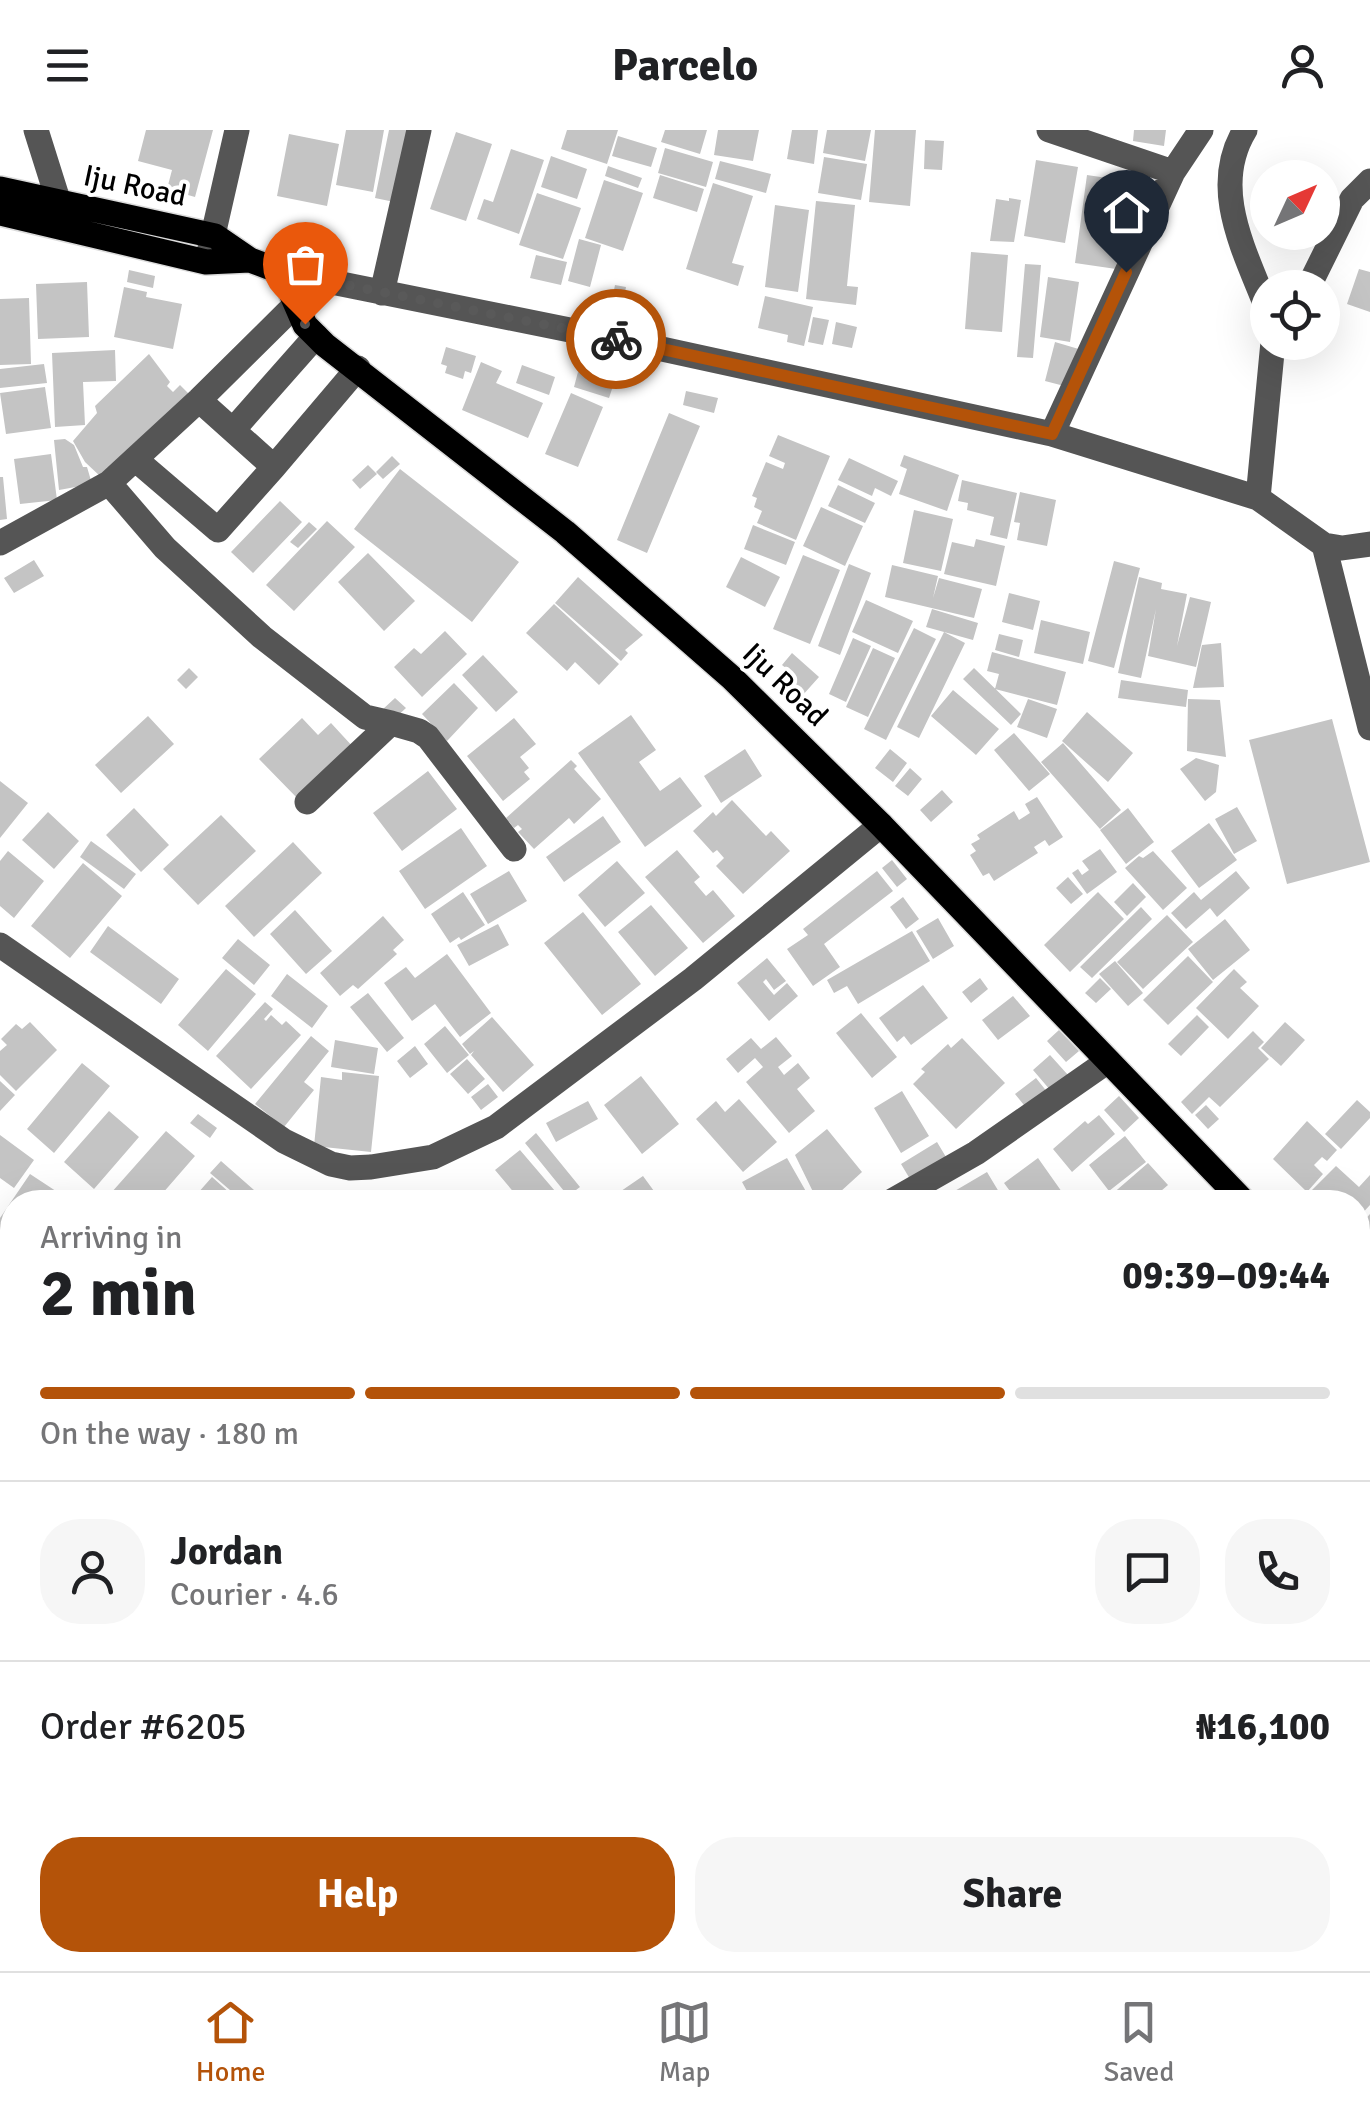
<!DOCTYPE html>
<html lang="en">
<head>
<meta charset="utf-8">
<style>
	:root { --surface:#fff; --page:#f6f6f6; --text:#202124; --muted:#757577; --line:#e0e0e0; --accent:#b45309 }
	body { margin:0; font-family:Signika,sans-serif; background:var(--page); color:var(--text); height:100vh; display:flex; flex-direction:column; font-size:38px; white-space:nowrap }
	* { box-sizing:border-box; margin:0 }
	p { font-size:32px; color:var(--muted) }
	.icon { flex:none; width:55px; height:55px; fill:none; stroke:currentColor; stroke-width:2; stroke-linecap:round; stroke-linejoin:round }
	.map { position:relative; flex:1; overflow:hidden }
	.panel { position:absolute; left:0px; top:1060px; width:1370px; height:782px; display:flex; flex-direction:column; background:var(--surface); border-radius:40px 40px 0 0; box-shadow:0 10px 40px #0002 }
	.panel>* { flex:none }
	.needle { width:65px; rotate:46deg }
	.buttons { position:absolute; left:1250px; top:30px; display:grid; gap:20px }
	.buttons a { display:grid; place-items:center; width:90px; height:90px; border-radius:50%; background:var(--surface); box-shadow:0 10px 40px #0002; font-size:50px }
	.pin { position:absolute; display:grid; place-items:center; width:85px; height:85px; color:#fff; margin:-102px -42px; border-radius:50% 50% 50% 0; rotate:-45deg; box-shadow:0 0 10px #0007 }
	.pin .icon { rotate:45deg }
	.courier { position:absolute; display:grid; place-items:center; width:100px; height:100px; margin:-50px; border:8px solid #b45309; border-radius:50%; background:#fff; color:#222; box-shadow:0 2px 12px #0007 }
	.summary em { font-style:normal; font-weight:700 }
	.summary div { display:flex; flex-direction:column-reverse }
	.summary { display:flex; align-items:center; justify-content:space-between; height:170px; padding:0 40px }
	h1 { font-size:65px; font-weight:700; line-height:75px }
	.bar { display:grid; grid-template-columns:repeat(4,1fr); gap:15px 10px; align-content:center; height:120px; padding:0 40px }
	.bar i { height:12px; border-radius:8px; background:var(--line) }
	.bar .selected { background:var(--accent) }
	.bar p { grid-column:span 4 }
	.line { display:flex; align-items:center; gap:25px; padding:0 40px; border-top:2px solid var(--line) }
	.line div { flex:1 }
	.round { display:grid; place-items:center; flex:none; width:105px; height:105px; border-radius:40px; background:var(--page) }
	.primary-button { display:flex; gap:20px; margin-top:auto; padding:20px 40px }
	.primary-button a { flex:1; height:115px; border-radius:40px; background:var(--accent); color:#fff; font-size:40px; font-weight:700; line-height:115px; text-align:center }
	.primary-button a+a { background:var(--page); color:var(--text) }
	header { display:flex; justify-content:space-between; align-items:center; height:130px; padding:0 40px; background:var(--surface); font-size:45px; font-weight:700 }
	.tabs { display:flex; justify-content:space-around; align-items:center; height:140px; border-top:2px solid var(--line); background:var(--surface); font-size:28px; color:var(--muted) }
	.tabs a { display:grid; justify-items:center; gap:5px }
	.tabs .selected { color:var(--accent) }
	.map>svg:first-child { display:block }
	.building { fill:#c4c4c4 }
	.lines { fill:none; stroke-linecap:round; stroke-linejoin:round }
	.major-casing { stroke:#dbdbdb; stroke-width:28 }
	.minor { stroke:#555; stroke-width:25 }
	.major { stroke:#000; stroke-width:25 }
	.done { stroke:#595959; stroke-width:10; stroke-dasharray:0 18 }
	.route { stroke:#b45309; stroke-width:12 }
	.labels { text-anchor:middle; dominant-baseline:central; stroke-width:8; stroke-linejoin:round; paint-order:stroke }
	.street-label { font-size:30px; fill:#000; stroke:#fff }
</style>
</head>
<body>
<header><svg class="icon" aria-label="menu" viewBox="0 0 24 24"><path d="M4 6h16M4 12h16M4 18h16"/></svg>Parcelo<svg class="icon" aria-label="person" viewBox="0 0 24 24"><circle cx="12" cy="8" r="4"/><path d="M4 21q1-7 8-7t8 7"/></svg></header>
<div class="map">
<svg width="1370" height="1841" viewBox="0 0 1370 1841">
	<rect width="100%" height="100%" fill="#fff"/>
	<path class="building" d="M146,0h67l-18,67 -28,-8 5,-19 -34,-9z
		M346,0h38l-11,62 -37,-7z
		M389,0h25l-15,73 -24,-5z
		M567,0h51l-11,34 -46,-15z
		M665,0h42l-7,24 -39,-12z
		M718,0h41l-6,31 -39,-6z
		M792,0h26l-4,34 -27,-5z
		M827,0h44l-6,31 -42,-8z
		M875,0h41l-6,76 -41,-4z
		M1134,0h32l-2,16 -31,-5z
		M456,2l36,12 -26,77 -36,-12z
		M289,4l50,10 -12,62 -50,-10z
		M618,6l39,12 -6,19 -39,-11z
		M925,10l19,1 -2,29 -18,-1z
		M665,18l48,14 -7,25 -48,-14z
		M511,19l33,11 -25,74 -42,-15 7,-20 9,3z
		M551,26l36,13 -10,30 -36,-12z
		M824,27l43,7 -6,36 -43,-7z
		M1036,30l42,7 -13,76 -41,-7z
		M720,31l51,13 -5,19 -51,-14z
		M608,36l34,12 -4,10 -33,-12z
		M660,45l44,14 -7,23 -44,-14z
		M1087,45l47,7 -11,88 -48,-7z
		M604,50l39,13 -20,58 -38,-13z
		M713,53l40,13 -21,67 12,3 -6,20 -52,-17z
		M537,63l44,15 -18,51 -44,-14z
		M1009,68l12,2 -7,42 -24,-1 6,-42 13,2z
		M816,71l39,4 -8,81 11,1 -2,18 -50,-6z
		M775,75l34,5 -11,82 -33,-5z
		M579,109l22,6 -11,42 -22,-6z
		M971,122l37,3 -6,77 -37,-3z
		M536,125l31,7 -6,23 -31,-7z
		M1025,134l16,1 -8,93 -16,-1z
		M1359,139l11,3v40l-23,-8z
		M129,140l26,6 -2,12 -26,-6z
		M1048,147l31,5 -9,60 -30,-5z
		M87,152l2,55 -51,2 -2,-55z
		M615,155l11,2 -3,16 -11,-3z
		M124,157l23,5 -1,5 36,7 -9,45 -59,-12z
		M765,166l48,11 -9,39 -17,-4 1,-7 -30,-7z
		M29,168l2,66 -31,1v-66z
		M813,187l16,3 -6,25 -15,-3z
		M836,192l21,5 -5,21 -20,-4z
		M1055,212l27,8 -10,38 -27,-7z
		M446,217l30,9 -5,17 -6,-2 -2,8 -18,-6 2,-7 -6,-2z
		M115,220l1,31 -33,1 2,43 -30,2 -3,-74z
		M149,224l21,28 -3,4 6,6 7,-7 15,15 -93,78 -17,-16 -12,-21 24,-28 -2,-7z
		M481,232l21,9 -6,12 47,20 -15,35 -66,-28z
		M44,234l3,19 -47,5v-19z
		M522,235l33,12 -6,18 -33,-12z
		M578,242l36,11 -5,15 -35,-11z
		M45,257l6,41 -45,6 -6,-41z
		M686,261l32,7 -4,15 -31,-8z
		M571,263l32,14 -25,60 -33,-13z
		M669,283l31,13 -53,127 -30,-13z
		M778,305l52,21 -34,84 -39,-17 5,-12 -8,-4 3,-9 -5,-2 14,-34 17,7 2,-6 -16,-7z
		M65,309l9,6 9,22h4l5,17 -33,6 -5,-50z
		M51,324l6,46 -37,4 -6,-45z
		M904,325l55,20 -12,36 -48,-17 8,-25 -7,-3z
		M392,326l8,8 -17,15 -7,-7z
		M849,328l49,23 -7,15 -16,-8 -3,8 -34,-16z
		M368,335l9,9 -17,15 -8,-9z
		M400,339l119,93 -47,60 -118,-93z
		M0,347h3l4,42 -7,1z
		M962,350l55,13 -10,46 -17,-4 4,-18 -27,-7 1,-7 -10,-2z
		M838,355l37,18 -10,20 -37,-17z
		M1020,362l36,8 -9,46 -30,-6 3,-17 -6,-1z
		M280,371l22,21 -49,51 -22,-21z
		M821,377l42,19 -18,40 -42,-20z
		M914,380l39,9 -12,52 -38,-8z
		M327,391l28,26 -61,64 -28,-26z
		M309,392l8,7 -19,19 -8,-6z
		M753,395l42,17 -9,23 -42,-16z
		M976,409l29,7 -9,40 -52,-12 8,-32 22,5z
		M368,423l47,48 -31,30 -46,-49z
		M803,425l37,15 -30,74 -37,-15z
		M741,427l39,20 -15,30 -39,-20z
		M34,430l10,16 -30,17 -10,-15z
		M1114,431l26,7 -26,100 -26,-7z
		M849,434l22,9 -31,82 -22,-9z
		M892,435l46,11 -5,22 6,-20 43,11 -8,29 -89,-21z
		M578,447l65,58 -18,15 3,3 -7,8 -66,-58z
		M1139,447l23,6 -1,6 26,5 -10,52 13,-49 21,5 -15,65 -48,-11 8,-47 -15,69 -23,-5z
		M1009,463l31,8 -7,29 -31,-8z
		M866,470l47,21 -15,32 -46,-21z
		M554,474l65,60 -20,21 -24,-23 -8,9 -41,-38z
		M932,479l46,14 -5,17 -47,-13z
		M1041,490l49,12 -7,32 -49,-11z
		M914,498l22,11 -50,101 -22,-11z
		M445,501l22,23 -45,43 -28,-30 20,-19 7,6z
		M944,502l21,11 -46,95 -22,-11z
		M999,504l24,6 -4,17 -24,-7z
		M853,508l18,8 -25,56 -17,-8z
		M1221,513l3,44 -31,1 9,-43z
		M873,518l22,10 -27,59 -22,-10z
		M992,522l74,20 -9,33 -62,-16 4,-15 -12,-3z
		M792,523l27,24 -17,19 -21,-19 7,-7 -6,-5z
		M483,525l35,37 -22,20 -34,-37z
		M189,538l9,9 -12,12 -9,-9z
		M974,538l47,46 -10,11 -48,-46z
		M1121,550l67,10 -2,17 -68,-9z
		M454,553l24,25 -31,33 -25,-27z
		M953,560l46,39 -23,26 -45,-39z
		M395,568l11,10 -14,13 -10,-11z
		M1028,569l29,10 -10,29 -30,-11z
		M1188,569l32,1 6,57 -39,-6z
		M1087,582l46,41 -25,29 -46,-41z
		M631,585l25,35 -17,12 21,29 20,-14 22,29 -57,41 -67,-94z
		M148,586l26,28 -53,49 -26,-28z
		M302,588l16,17 13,-12 23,25 -55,52 -40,-41z
		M514,588l22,26 -16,13 9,11 -5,4 6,7 -27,22 -36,-45z
		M1332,589l38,143 -83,22 -38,-144z
		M1014,603l36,41 -21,17 -35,-41z
		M1063,613l58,67 -21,19 -59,-67z
		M745,619l17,27 -41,27 -17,-27z
		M890,619l17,14 -14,19 -18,-14z
		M1196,628l23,7 -3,27 -11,9 -25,-32z
		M571,630l6,6 -3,3 27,30 -27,25 -5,-6 -35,31 -16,-17 4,-3 -4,-4 -4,3 -8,-10z
		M910,638l12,11 -14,17 -13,-10z
		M428,641l29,38 -55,42 -29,-38z
		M0,651l28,22 -28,35z
		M942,660l11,12 -22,20 -11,-12z
		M1037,667l26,40 -14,9 -4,-6 -11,7 4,6 -44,28 -5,-8 -6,3 -13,-21 6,-4 -5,-7 9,-5 -3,-4 37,-24 5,9 11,-7 -5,-9z
		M732,670l34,36 5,-5 19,20 -47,43 -27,-28 8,-8 -7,-8 -4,3 -20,-22 20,-19 3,4z
		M1237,677l20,34 -23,13 -19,-35z
		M134,678l35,37 -28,27 -35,-37z
		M1128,678l26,34 -28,22 -26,-34z
		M48,682l31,29 -25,28 -32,-29z
		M221,685l35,36 -58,54 -35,-36z
		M603,686l18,26 -57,40 -18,-25z
		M1209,693l28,37 -38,28 -28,-37z
		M461,698l26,38 -62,43 -26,-38z
		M91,711l45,33 -12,15 -44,-32z
		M293,712l29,31 -68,64 -29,-31z
		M1100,719l17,23 -30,22 -15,-21 6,-4 4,6 7,-5 -7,-9z
		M677,720l23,27 -6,5 12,14 7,-6 22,26 -32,27 -58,-66z
		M8,721l36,30 -30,37 -14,-12v-45z
		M1153,721l34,37 -24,22 -38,-42 14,-12 4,2z
		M892,730l15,19 -10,8 -15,-19z
		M617,731l28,32 -40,34 -27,-32z
		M83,733l39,33 -52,62 -39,-32z
		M509,741l18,30 -39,23 -18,-30z
		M877,741l16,20 -69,53 16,23 -27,19 -26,-37 21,-14 -5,-6z
		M1236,741l14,17 -33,29 -7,-9 -24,21 -15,-16 23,-21 7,8z
		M1068,747l15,17 -12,10 -15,-16z
		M1133,753l13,14 -19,19 -13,-14z
		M463,762l22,33 -24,15 -2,-3 -9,6 -19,-29z
		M1098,762l26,27 -54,53 -26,-27z
		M903,767l16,22 -13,10 -16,-22z
		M651,775l37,43 -33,28 -37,-44z
		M1141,777l11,12 -60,59 -12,-11z
		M295,780l37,41 -26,23 -36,-40z
		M583,782l58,72 -39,31 -58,-72z
		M1167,785l26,27 -50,47 -26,-27z
		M383,786l21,24 -11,10 4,4 -39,35 -5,-4 -13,11 -20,-23z
		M938,788l16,28 -21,13 -17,-28z
		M1225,789l25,31 -37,30 -25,-31z
		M498,794l11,21 -40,21 -12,-21z
		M108,796l71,53 -18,25 -71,-52z
		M912,801l18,30 -72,43 -11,-18 -13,7 -7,-13z
		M238,809l32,26 -16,20 -32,-27z
		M447,824l44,59 -31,24 -25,-33 -23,17 -28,-38 22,-16 9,11z
		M1188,826l25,26 -45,43 -25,-25z
		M767,828l19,23 -12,9 -8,-11 -3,3 11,13 13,-12 11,13 -29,25 -32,-38z
		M1115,831l28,32 -15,13 -29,-32z
		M226,839l30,25 -48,57 -30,-26z
		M1234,839l13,13 -7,6 19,18 -31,33 -32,-31z
		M287,844l41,32 -16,22 -41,-32z
		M980,848l8,11 -17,14 -9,-11z
		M1100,848l11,11 -15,14 -11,-10z
		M923,855l25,33 -37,27 -7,-9 -7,6 -18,-24z
		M368,863l36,45 -17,14 -37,-45z
		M1013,866l17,20 -32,24 -16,-20z
		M265,872l8,7 -9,10 2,2 5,-6 11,10 4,-4 15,14 -50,54 -35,-33z
		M861,883l36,44 -25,21 -36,-45z
		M1197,885l12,12 -28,29 -13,-12z
		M492,887l42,48 -31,27 -32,-37 3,-4 -4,3 -8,-10z
		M30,892l27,28 -41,41 -16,-16v-24l7,-6 -6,-6 15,-15 6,5z
		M1285,892l20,18 -24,26 -20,-18z
		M445,896l24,29 -22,18 -23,-29z
		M1059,900l20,21 -13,11 -19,-21z
		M1253,901l11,11 -6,6 11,11 -49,48 -11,-10 -17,17 -11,-12z
		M311,906l18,15 -25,31 10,8 -30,37 -29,-23z
		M776,907l16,19 -14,11 6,8 14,-12 12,15 -13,11 18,22 -26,22 -43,-51 17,-15 -8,-9 -17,15 -12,-14 25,-21 10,11z
		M962,908l43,45 -49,46 -43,-45 12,-12 -4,-3 27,-25 3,4z
		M335,910l43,8 -4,26 -43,-7z
		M415,916l13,18 -18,14 -13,-17z
		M1050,925l18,20 -17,16 -18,-21z
		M467,929l18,20 -17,15 -18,-20z
		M82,933l28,23 -56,67 -27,-24z
		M342,942l37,4 -8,76 -57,-6 7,-69 21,3z
		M641,946l38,48 -37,30 -38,-49z
		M1036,948l12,15 -20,17 -13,-16z
		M0,951l15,14 -15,16z
		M488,954l10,13 -17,13 -10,-13z
		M902,961l27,45 -28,17 -27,-45z
		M1119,966l20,22 -15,14 -20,-22z
		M739,969l38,43 -34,30 -47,-53 20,-18 9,11z
		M1357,970l13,12v6l-29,31 -16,-15z
		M588,971l10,18 -42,23 -10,-19z
		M1206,975l13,14 -11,10 -13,-14z
		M109,981l30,26 -45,52 -30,-27z
		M198,984l19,14 -7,10 -20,-15z
		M1099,985l16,19 -43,38 -19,-23 32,-28 3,3z
		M1307,991l30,29 -10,11 -5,-4 -8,8 9,9 -16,18 -34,-33z
		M827,999l35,43 -33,30h-11l-23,-47z
		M166,1001l29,25 -40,46h-52z
		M536,1003l44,54 -12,9 -43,-53z
		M0,1005l34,25 -20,28 -14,-10z
		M1125,1006l21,26 -37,29 -20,-26z
		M937,1012l9,15 -36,22 -9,-15z
		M520,1020l41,48 -5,4h-34l-27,-32z
		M787,1028l25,44h-59l-11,-20z
		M1038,1028l31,44h-51l-14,-19z
		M221,1031l33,29 -10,12 -34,-29z
		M1148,1033l20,22 -20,17h-45z
		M1336,1036l23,21 11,-12v30l-12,13v-16h-44l-7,-7z
		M987,1042l18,30h-69z
		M30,1044l38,25 -3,3h-53v78l-12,-8v-54z
		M643,1046l19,26h-57z
		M212,1047l28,25h-50z
		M1370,1084v50l-12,-12v-25z
		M1358,1256l12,11v45l-12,14z
		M12,1283v47l-12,-13v-10l12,-11 -7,-6z
		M1370,1329v33l-7,8 -5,-5v-22z
		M0,1381l12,13v21l-12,12z
		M12,1435v26l-12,-14z
		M0,1467l12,12 -12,16z
		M12,1514v45l-12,-13v-20z
		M0,1576l12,13v17l-12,11z
		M1370,1600v33l-12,-13v-8z
		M1370,1708v37l-4,4 -8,-11v-20z
		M12,1739v44l-12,-22v-15z
		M0,1790l12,22v14l-10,6z
		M18,1830h20l7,11h-32l-3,-5z
		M51,1830h53l7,11h-54z
		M129,1830h58l-17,11h-34z
		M268,1830h5l7,9 -25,2z
		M298,1830h50l9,11h-72z
		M406,1830h21l8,11h-51z
		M445,1830l4,5 6,-5h9l4,7 -6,4h-20l-4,-6z
		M501,1830h33l8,11h-33z
		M551,1830h31l9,11h-32z
		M587,1830h35l9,11h-35z
		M627,1830h35l5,11h-31z
		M721,1830h39l7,11h-39z
		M886,1830h14l10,11h-36z
		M914,1830h27l-9,11h-10z
		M1007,1830l35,3 11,-3 15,11h-46z
		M1157,1830h46l17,11h-70z
		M1283,1830h24l-8,11h-24z"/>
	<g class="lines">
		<defs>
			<path id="major" d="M0,59l215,47 35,24 32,12 23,53 20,20 240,187 167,146 149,147 363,377
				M0,83l206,49 44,-2
				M1358,1187l12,12"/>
		</defs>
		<use href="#major" class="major-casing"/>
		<path class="minor" d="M36,0l23,73
			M1049,0l124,42
			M1245,0c-36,59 1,123 23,181
			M208,127l29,-127
			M282,142l357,72 413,90 206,64 66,47 18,3 28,-4
			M1308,158l44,-89 18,-18
			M382,163l37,-163
			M199,270l75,67 84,-99
			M233,300l83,-94
			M1052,304l121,-262 28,-42
			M135,329l83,71 56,-63
			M109,353l56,65 97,89 103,80 26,6 -84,79
			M1258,368l15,-156
			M0,413l109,-60 90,-83 96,-95
			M1324,415l46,183
			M391,593l28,8 9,6 86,112
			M0,815l284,196 47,23 19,4 21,-1 62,-10 63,-30 197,-148 188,-154
			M890,1072l86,-49 132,-92
			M0,1177l12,8
			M1358,1219l12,-14
			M0,1223l12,-13
			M0,1641l12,-10
			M1358,1760l12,13
			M674,1830l7,11
			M199,1841l16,-11
			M812,1841l14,-11
			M959,1841l4,-11
			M1311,1841l8,-11"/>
		<use href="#major" class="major"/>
	</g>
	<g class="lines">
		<path class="done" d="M305,194l-23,-52 334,67"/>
		<path class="route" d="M616,209l436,95 74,-162"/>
	</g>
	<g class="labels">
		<g class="street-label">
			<text transform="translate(135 56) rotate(12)">Iju Road</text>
			<text transform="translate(785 555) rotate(44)">Iju Road</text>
		</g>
	</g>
</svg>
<div class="buttons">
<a><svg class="needle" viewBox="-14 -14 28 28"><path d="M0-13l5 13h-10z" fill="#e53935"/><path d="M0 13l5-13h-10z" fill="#757577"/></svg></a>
<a><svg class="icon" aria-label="locate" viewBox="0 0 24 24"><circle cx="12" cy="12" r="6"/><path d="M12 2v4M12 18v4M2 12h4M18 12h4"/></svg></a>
</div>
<div class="pin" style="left:305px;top:194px;background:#ea580c"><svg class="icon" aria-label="bag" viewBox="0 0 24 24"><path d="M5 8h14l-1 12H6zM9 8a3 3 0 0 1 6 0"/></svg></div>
<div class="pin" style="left:1126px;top:142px;background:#1f2937"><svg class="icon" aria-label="home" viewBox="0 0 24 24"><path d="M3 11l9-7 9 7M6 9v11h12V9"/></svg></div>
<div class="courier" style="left:616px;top:209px"><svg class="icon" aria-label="bike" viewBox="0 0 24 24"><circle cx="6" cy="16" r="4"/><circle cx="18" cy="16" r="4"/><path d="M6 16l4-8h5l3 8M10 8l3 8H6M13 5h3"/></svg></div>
<section class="panel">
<div class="summary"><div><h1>2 min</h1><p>Arriving in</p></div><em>09:39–09:44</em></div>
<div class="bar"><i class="selected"></i><i class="selected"></i><i class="selected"></i><i></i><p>On the way · 180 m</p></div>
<div class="line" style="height:180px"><a class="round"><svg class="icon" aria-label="person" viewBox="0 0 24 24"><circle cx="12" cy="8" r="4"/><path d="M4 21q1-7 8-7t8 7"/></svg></a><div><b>Jordan</b><p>Courier · 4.6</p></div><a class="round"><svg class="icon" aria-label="chat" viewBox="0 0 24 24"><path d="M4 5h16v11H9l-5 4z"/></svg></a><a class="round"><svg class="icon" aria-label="phone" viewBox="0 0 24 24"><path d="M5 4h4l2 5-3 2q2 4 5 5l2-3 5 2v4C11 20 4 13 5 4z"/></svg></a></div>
<div class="line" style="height:130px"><div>Order #6205</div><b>₦16,100</b></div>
<div class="primary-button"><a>Help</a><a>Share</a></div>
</section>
</div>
<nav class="tabs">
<a class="selected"><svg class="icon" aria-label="home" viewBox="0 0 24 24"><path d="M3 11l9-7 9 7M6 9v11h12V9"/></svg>Home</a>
<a><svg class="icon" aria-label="map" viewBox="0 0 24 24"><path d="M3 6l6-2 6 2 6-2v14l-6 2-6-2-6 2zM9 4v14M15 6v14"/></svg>Map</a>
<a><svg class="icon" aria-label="saved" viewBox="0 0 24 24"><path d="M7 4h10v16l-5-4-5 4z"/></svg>Saved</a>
</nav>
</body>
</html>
